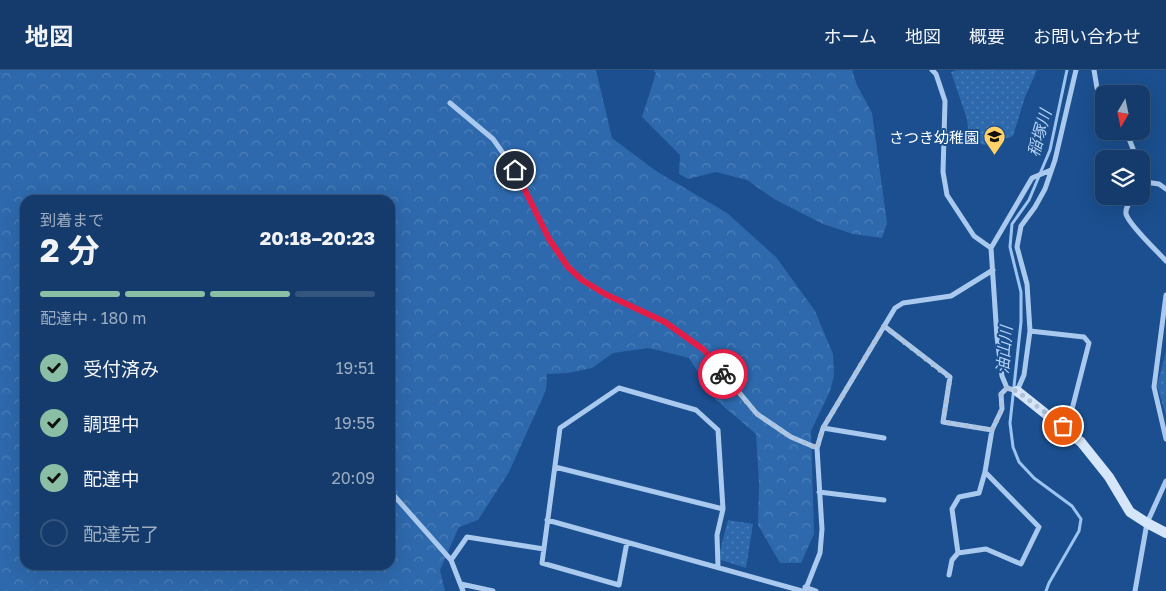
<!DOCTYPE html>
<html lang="ja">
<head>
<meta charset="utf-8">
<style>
	:root { --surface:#143b6b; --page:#214673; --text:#f1f3f6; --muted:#9dadc1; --line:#33557e; --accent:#8abfa5 }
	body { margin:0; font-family:"Golos Text","Noto Sans JP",sans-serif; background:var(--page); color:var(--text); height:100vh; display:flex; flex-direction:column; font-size:19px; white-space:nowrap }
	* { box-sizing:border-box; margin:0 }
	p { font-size:16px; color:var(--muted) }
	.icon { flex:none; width:28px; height:28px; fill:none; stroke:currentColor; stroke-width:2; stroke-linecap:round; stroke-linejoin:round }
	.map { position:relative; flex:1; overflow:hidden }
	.sheet { position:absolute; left:20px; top:125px; width:375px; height:375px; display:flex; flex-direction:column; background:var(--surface); border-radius:15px; box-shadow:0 5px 20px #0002,0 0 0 1px var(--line) }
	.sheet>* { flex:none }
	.needle { width:32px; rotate:189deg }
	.fabs { position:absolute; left:1095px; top:15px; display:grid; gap:10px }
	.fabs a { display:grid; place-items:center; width:55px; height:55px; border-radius:10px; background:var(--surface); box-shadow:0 5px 20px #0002,0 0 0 1px var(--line); font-size:25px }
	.pin { position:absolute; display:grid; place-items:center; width:42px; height:42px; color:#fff; margin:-21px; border:2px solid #fff; border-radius:50%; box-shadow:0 1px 5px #0007 }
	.courier { position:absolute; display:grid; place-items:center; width:50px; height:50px; margin:-25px; border:4px solid #e11d48; border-radius:50%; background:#fff; color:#222; box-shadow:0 1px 6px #0007 }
	.headline em { font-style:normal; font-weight:700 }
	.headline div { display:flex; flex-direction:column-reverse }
	.headline { display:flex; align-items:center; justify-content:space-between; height:85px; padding:0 20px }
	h1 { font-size:32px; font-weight:700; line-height:38px }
	.bar { display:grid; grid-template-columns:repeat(4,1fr); gap:8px 5px; align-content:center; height:60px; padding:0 20px }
	.bar i { height:6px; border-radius:4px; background:var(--line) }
	.bar .on { background:var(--accent) }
	.bar p { grid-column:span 4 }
	ol { padding:0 20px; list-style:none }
	li { display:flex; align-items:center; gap:15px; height:55px }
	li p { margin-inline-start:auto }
	li .icon { padding:5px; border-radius:50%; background:var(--accent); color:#111; stroke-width:4 }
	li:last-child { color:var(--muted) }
	li i { width:28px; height:28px; border:2px solid var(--line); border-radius:50% }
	header { display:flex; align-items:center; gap:30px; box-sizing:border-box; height:70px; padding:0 25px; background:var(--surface); border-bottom:1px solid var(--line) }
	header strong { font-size:24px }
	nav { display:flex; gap:28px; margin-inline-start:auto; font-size:18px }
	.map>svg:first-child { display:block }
	.grass { fill:url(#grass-dots) }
	.forest { fill:url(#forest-crowns); fill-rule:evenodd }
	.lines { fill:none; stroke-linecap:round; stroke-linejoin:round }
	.stream { stroke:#9cc4f0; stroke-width:3 }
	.street { stroke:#a9c9ee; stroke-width:5 }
	.secondary { stroke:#d6e6fa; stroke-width:10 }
	.done { stroke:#afc1d8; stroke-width:5; stroke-dasharray:0 9 }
	.route { stroke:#e11d48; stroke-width:6 }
	.labels { text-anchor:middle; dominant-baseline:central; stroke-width:4; stroke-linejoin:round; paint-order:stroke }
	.poi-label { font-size:15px; fill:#fff; stroke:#1b4f8f; text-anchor:end }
	.water-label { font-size:16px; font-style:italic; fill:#b5d3f5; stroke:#1b4f8f }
</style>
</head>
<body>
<header>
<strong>地図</strong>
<nav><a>ホーム</a><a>地図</a><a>概要</a><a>お問い合わせ</a></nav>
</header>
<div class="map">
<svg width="1166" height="521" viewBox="0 0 1166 521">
	<defs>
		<pattern id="grass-dots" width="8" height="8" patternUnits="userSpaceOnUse" patternTransform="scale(1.25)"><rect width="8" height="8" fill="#2e69ad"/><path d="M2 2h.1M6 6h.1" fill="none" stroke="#4d80b9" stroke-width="1.8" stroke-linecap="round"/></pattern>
		<pattern id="forest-crowns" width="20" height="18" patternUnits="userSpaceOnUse" patternTransform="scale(1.25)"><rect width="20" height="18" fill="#2e69ad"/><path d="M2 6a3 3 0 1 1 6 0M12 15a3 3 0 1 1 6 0" fill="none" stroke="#4d80b9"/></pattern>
	</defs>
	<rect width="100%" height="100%" fill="#1b4f8f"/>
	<path class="grass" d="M957,0h80l-12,27 -12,39 -29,9 -15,-7 -2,-19 -16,-47z
		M1166,282v64l-9,-31z
		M728,450l25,4 -7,44 -28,-9z"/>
	<path class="forest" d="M0,0h596l16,68 44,33 71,42 49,44 39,54 18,43 1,22 -4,15 -19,40 3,103 -13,29h-21l-22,-38 1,-43 -3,-48 -41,-35 -26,-41 -40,-10 -36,5 -21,15 -24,5 -21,1 -1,16 -37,82 -31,48 -19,7 -19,43 5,21h-445zM25,130h365v365h-365z
		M653,0h199l5,15 15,28 15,110 -5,15 -29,-4 -30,-10 -49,-25 -27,-19 -31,-8 -28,7 -9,-5 1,-19 -38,-38 14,-44z"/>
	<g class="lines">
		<path class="stream" d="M1046,521l3,-8 30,-52 2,-12 -9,-13 -38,-28 -15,-16 -6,-15 -3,-24 11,-101v-30l-11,-45 2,-23 17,-24 21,-50 17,-80"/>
		<path class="street" d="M932,0l4,4 9,27 -2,71 4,23 27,41 17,12
			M1094,0l3,18 7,18
			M450,33l43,36 22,31 34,69 19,28 14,13 23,14 60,28 39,28 53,64 34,23 26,11
			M1126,61l11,28
			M1141,101l4,11 -4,5
			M1145,112l14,2 7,5
			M1134,126c-4,6 -9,11 -8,18 3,11 31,37 40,47
			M1166,225l-12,92 12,52
			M884,256l66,51 -7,45 49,8
			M1030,261l54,6 5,6 -19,74 -7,9
			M1007,318l10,3 7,-16 6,-44 -3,-47 -10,-37 4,-21 14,-19 10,-18 10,-29 21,-90
			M1007,318l-5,-12 -5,-39 -6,-89 41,-70 19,-8
			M823,358l61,10
			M555,397l168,42
			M390,421l61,69
			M819,422l65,8
			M547,450l255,71
			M627,472l-8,43 -77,-22 18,-135 59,-40 77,22 22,20 5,79 -6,26 1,32
			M958,483l-6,-44 7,-12 20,-4 6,-21 7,-42 10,-21 -1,-15 6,-6
			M949,505l3,-15 6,-7 28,-4 35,15 18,-37 -54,-55
			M461,514l32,7
			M805,517l11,4
			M463,521l-12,-31 16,-23 77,12
			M805,521l15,-38 2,-24 -5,-81 6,-20 72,-120 8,-5 48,-7 42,-26
			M1135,521l12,-68 19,-42"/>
		<path class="secondary" d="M1017,321l64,51 28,35 21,35 17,11 19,10"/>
	</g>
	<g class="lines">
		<path class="done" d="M723,304l34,40 34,23 26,11 6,-20 61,-102 66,52 -7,44 49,8 10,-21 -1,-15 6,-6 10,3 46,35"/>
		<path class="route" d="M515,100l34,69 19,28 14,13 23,14 60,28 39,28 19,24"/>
	</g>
	<defs>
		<symbol id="school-pin" viewBox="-11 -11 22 30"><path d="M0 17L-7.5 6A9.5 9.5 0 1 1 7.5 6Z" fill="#ffd166" stroke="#1b4f8f"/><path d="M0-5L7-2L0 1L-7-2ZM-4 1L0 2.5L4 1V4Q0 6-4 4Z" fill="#111"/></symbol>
	</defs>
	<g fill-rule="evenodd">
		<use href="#school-pin" x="982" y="54" width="25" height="34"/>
	</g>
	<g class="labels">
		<g class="poi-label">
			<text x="979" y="67">さつき幼稚園</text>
		</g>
		<g class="water-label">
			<text transform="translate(1039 63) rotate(-74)">稲塚川</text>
			<text transform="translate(1004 280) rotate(-85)">油山川</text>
		</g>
	</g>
</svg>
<div class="fabs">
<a><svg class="needle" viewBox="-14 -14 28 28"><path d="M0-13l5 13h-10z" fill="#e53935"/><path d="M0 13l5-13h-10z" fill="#9dadc1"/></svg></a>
<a><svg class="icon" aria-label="layers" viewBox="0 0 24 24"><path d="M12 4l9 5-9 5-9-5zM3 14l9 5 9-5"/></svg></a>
</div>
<div class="pin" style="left:1063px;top:356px;background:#ea580c"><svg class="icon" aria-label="bag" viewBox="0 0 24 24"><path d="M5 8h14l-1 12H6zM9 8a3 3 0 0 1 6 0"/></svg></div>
<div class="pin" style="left:515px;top:100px;background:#1f2937"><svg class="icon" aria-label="home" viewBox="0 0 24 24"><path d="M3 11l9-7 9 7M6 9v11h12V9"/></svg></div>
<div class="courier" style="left:723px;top:304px"><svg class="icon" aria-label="bike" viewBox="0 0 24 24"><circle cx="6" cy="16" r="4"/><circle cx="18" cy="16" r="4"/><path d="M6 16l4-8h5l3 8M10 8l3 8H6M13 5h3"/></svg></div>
<section class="sheet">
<div class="headline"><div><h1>2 分</h1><p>到着まで</p></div><em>20:18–20:23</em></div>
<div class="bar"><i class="on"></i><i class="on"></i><i class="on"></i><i></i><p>配達中 · 180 m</p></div>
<ol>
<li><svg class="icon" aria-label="check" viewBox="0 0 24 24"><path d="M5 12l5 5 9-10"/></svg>受付済み<p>19:51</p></li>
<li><svg class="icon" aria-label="check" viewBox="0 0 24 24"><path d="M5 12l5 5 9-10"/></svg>調理中<p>19:55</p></li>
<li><svg class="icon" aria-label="check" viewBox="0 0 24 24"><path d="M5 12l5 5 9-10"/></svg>配達中<p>20:09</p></li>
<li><i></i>配達完了</li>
</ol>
</section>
</div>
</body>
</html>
